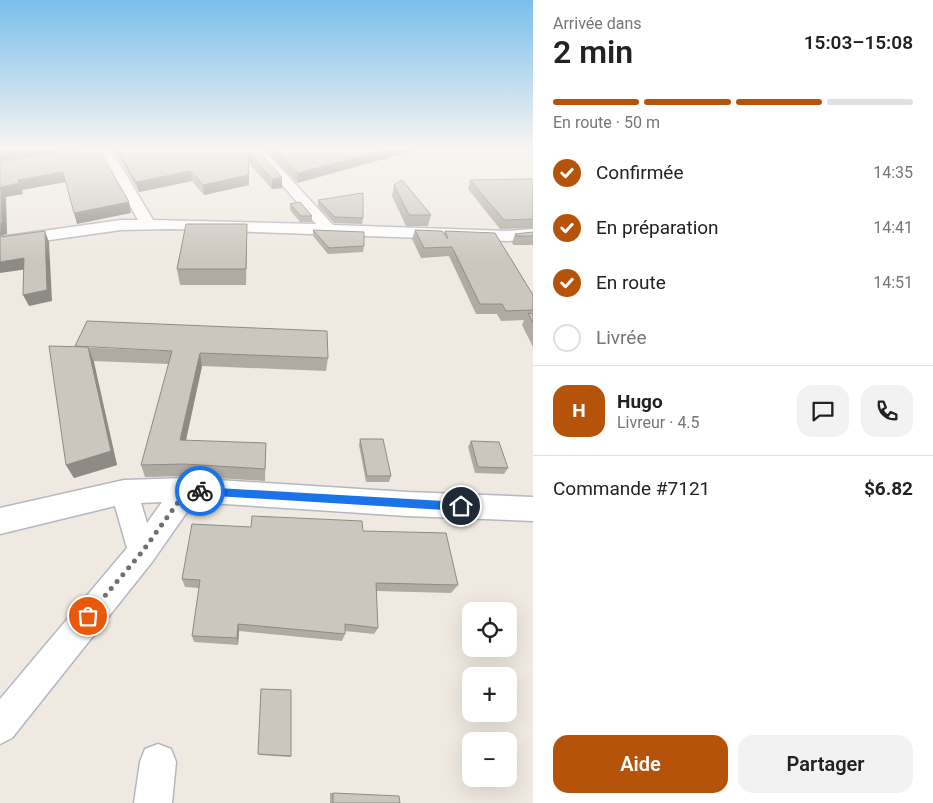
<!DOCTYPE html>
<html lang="fr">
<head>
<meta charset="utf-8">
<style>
	:root { --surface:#fff; --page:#f2f2f2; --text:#222; --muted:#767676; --line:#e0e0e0; --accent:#b45309 }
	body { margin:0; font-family:Roboto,sans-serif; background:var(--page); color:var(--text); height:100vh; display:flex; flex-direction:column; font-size:19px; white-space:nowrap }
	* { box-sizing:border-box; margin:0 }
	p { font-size:16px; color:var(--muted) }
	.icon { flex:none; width:28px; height:28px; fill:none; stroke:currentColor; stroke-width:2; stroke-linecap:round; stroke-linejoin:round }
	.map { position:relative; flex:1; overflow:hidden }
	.details { display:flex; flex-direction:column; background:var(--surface); width:400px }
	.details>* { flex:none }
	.fabs { position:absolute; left:462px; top:602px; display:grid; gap:10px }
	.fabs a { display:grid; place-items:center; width:55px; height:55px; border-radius:10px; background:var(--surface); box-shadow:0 5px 20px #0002; font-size:25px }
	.pin { position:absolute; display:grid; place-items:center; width:42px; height:42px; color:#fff; margin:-21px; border:2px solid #fff; border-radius:50%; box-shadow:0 1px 5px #0007 }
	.courier { position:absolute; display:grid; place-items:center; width:50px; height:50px; margin:-25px; border:4px solid #1a73e8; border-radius:50%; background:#fff; color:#222; box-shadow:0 1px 6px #0007 }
	.headline em { font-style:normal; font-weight:600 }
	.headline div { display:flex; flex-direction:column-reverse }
	.headline { display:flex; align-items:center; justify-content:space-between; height:85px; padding:0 20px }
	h1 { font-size:32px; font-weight:600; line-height:38px }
	.bar { display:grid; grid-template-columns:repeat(4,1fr); gap:8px 5px; align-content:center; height:60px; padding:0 20px }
	.bar i { height:6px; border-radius:4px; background:var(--line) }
	.bar .selected { background:var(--accent) }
	.bar p { grid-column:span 4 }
	.line { display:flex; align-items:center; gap:12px; padding:0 20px; border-top:1px solid var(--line) }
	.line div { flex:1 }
	.round { display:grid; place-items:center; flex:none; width:52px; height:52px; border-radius:15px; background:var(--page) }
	ol { padding:0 20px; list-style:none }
	li { display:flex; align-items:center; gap:15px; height:55px }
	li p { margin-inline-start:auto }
	li .icon { padding:5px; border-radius:50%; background:var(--accent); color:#fff; stroke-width:4 }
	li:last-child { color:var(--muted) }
	li i { width:28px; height:28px; border:2px solid var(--line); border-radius:50% }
	.button { display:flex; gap:10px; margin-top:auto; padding:10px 20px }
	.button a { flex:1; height:58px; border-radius:15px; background:var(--accent); color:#fff; font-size:20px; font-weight:600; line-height:58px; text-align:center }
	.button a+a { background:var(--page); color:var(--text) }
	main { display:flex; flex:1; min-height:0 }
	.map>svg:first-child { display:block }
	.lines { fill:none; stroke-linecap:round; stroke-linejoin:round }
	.minor-casing { stroke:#b4b7c1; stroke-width:3 }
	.minor { fill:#fff; fill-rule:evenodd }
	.wall { fill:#afaba4 }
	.shaded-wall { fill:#8e8b86 }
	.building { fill:#cbc7bf; stroke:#8e8b86 }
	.route { fill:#1a73e8 }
	.done { stroke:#726f6d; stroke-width:5; stroke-dasharray:0 9 }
</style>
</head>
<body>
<main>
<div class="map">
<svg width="533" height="803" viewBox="0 0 533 803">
	<rect width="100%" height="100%" fill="#efe9e1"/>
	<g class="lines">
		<defs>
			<path id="minor" d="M86,149h27l-1,2 41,69 163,4 -65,-75h12l70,76 174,6 26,-2v10l-26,2 -335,-12 -51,1 -121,17v-10l121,-17h17l-37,-66 -31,5 -6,-4 1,-3z
				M187,478l220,14 126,5v24l-126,-5 -213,-14 -42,60 -140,176 -12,6v-45l127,-151 -12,-42 -115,28v-26l124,-28zM162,502l-15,21 -6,-20z
				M158,744l13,5 5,13 -4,41h-38l6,-41 5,-13z"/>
		</defs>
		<use href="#minor" class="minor-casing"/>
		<use href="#minor" class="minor"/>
	</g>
	<path class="wall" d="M114,149h142l26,39 -10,1 -23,-26v22l-45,10 -12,-14 -53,11z
		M265,149h155l-123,34z
		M533,179v49l-33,1 -32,-40 2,-9z
		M394,185l37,30 -3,11h-22l-14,-30z
		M318,200l45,18 -1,6 -28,-1 -16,-17z
		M290,204l22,12v6h-12l-10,-12z
		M247,224v15l-1,46h-66l-3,-16z
		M313,230l51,16 -1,6 -35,2 -15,-18z
		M415,230l29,3 1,-2 88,64v52l-11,-22 2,-5 -23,1 -4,-7h-21l-27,-58 -28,2 -9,-19z
		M533,232v13h-19l-2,-2 3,-9z
		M75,347l253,11 -2,13 -124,-5 -16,75 80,2 -1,38 -78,-5 -42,1 -4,-12 28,-101 -76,-3 24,104 -43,13 -8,-13z
		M360,439l31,37 -2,6h-23l-7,-37z
		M471,441l37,27 -4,6 -29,-1 -7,-26z
		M363,531l95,54 -7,8 -75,-2 2,37 -4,6 -29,-3v3l-3,7 -103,-10 -1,14 -44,-3 -2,-6 7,-48 -14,-1 -3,-8z
		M261,689l30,67 -1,1 -31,-2z
		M330,793h3l67,10h-70z"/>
	<path class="shaded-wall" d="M13,149h65l-78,12v-10z
		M388,149h32l-123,34 1,-10z
		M249,153v32l-45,10 -1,-10z
		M191,171l1,10 -53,11 -3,-10z
		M63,172l3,10 -44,8 1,4 -17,3 1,37 -7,2 1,-49 17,-7z
		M282,177v11l-10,1v-10z
		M129,202l2,11 -54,11 -3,-11z
		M45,231l4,11 3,59 -23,5 -6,-11z
		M24,258l4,11 -28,4v-11z
		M88,347l6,15 23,103 -43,13 -8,-13z
		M200,353l2,13 -19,87 -3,-13z
		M238,624l1,7 -1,14 -1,-7z"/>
	<path class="building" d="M0,149h13l-13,2z
		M84,149h15l30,53 -55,11 -11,-41 -45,8 1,3 -18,4 1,36 -2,1v-62z
		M117,149h139l26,28 -10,2 -23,-26 -1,22 -45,10 -12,-14 -55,11z
		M274,149h114l-90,24z
		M533,179v40l-29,1 -34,-40z
		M402,180l29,35h-22l-15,-30z
		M363,193v25l-28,-1 -17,-17z
		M300,202l12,14h-11l-11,-12z
		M186,224h61l-1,45h-69z
		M313,230l51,2v14l-35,2z
		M415,230l27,1 6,8 -3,-8 50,2 38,62v15l-27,1 -4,-7h-22l-28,-57 -28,1z
		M45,231l2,59 -24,5 1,-37 -24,4v-25z
		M533,232v4h-15l-3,-2z
		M528,313l5,1v9z
		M87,321l240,10 1,27 -128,-5 -20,87 86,3 -1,26 -81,-5 -43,1 31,-114 -97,-5z
		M49,346l39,1 23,104 -45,14z
		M360,439h23l8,37h-24z
		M471,441l28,1 9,26 -30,-1z
		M252,516l110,5 1,10 83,2 12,52 -82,-2 2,45 -33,-4v10l-107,-10 -1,14 -45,-2 8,-56 -18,-1 10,-55 59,3z
		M261,689l30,1v66l-33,-2z
		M333,793l66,3 1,7h-67z"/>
	<linearGradient id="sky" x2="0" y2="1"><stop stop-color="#7abfeb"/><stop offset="0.57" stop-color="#f8f5f2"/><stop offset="1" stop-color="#f8f5f2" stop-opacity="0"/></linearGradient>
	<rect width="533" height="261" fill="url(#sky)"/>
	<path class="route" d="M200,487l261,15 5,4 -5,5 -261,-16 -4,-4z"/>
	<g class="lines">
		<path class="done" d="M88,616l54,-64 45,-62 13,1"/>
	</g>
</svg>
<div class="fabs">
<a><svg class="icon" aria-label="locate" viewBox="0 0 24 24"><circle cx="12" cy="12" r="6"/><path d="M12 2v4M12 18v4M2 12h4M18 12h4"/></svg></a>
<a>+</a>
<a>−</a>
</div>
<div class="pin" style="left:88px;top:616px;background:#ea580c"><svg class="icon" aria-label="bag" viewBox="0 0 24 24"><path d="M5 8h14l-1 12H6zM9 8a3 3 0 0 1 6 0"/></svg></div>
<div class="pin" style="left:461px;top:506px;background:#1f2937"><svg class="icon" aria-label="home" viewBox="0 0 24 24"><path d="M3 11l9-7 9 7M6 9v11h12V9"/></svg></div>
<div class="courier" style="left:200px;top:491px"><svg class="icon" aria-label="bike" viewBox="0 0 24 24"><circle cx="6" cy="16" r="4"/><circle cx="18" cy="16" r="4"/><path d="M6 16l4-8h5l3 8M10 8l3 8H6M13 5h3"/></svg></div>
</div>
<section class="details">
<div class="headline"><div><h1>2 min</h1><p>Arrivée dans</p></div><em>15:03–15:08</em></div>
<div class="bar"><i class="selected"></i><i class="selected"></i><i class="selected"></i><i></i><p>En route · 50 m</p></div>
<ol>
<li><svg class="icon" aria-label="check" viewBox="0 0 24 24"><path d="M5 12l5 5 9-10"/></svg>Confirmée<p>14:35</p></li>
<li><svg class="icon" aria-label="check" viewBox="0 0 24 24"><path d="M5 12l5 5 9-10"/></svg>En préparation<p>14:41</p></li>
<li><svg class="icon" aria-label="check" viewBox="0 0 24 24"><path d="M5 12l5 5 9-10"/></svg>En route<p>14:51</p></li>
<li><i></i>Livrée</li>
</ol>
<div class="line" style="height:90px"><b class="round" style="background:var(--accent);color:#fff">H</b><div><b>Hugo</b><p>Livreur · 4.5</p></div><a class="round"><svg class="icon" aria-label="chat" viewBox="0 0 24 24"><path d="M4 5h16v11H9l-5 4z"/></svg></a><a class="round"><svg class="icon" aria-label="phone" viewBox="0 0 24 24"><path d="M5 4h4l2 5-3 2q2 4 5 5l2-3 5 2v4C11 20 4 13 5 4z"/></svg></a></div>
<div class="line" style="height:65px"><div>Commande #7121</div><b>$6.82</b></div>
<div class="button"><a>Aide</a><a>Partager</a></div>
</section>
</main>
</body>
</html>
